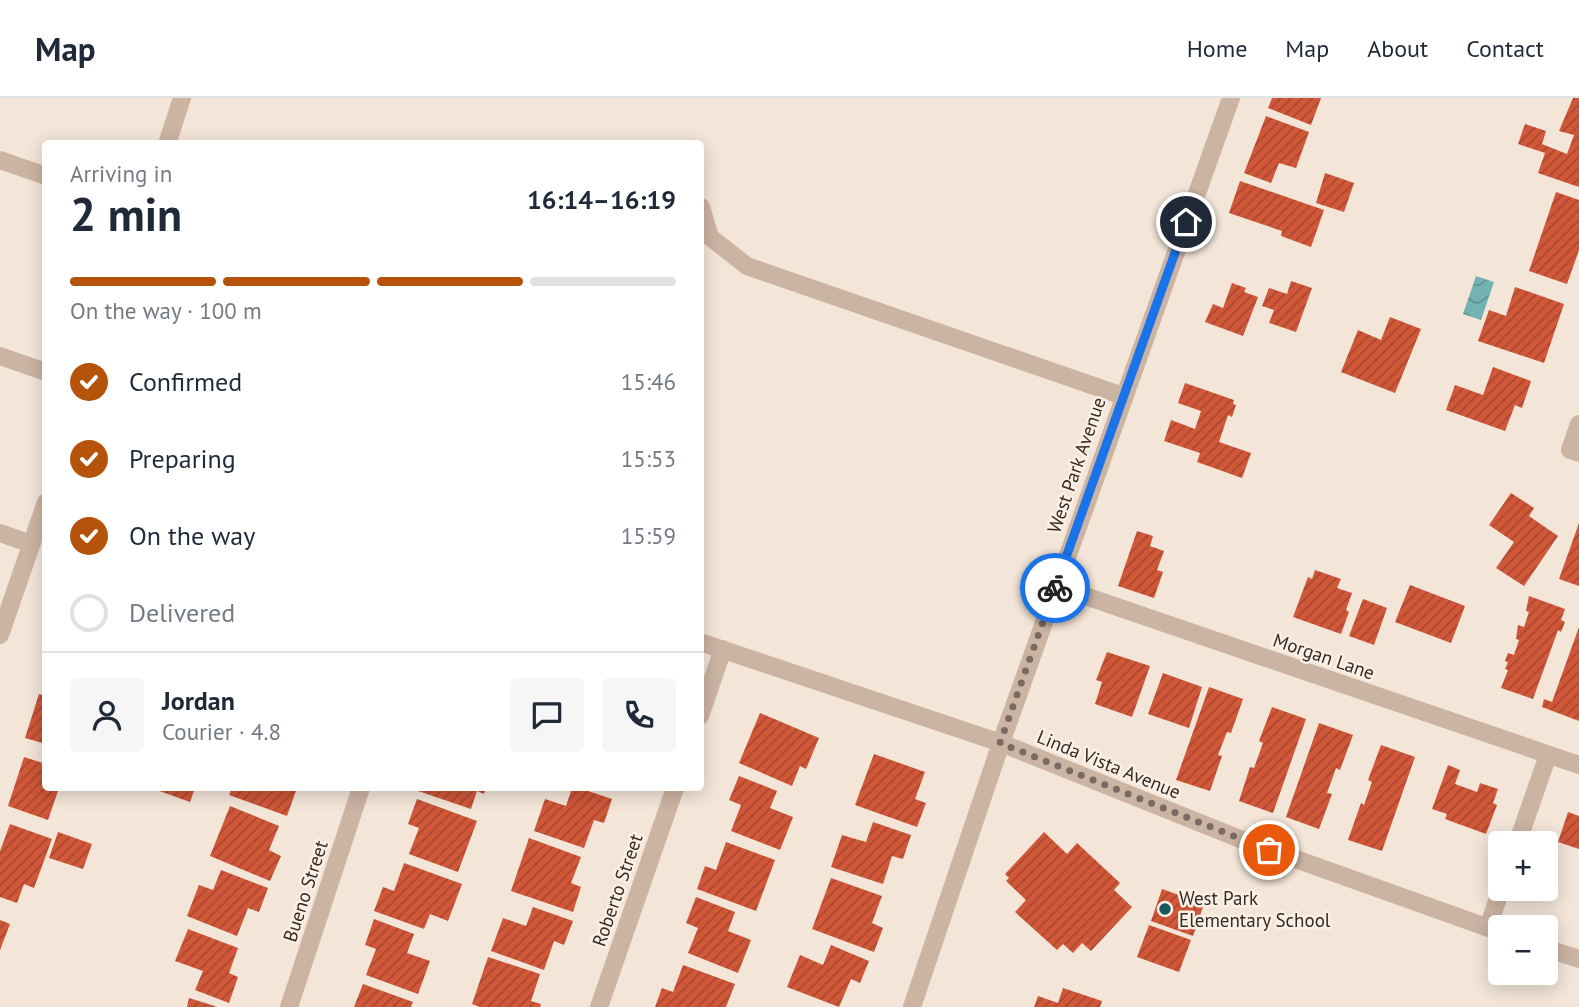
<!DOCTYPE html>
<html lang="en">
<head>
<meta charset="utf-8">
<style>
	:root { --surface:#fff; --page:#f6f6f7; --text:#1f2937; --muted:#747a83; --line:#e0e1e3; --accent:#b45309 }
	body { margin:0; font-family:"PT Sans",sans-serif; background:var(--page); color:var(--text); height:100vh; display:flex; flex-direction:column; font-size:26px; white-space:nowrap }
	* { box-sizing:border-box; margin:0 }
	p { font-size:23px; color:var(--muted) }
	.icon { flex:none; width:38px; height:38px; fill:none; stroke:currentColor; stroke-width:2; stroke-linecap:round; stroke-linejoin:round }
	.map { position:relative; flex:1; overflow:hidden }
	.sheet { position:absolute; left:42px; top:42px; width:662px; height:651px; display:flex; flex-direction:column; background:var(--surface); border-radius:7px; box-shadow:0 4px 18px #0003 }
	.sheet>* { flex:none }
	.fabs { position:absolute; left:1488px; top:733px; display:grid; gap:14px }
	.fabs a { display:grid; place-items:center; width:70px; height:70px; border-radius:7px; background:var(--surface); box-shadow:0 4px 18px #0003; font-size:35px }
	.pin { position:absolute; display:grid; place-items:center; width:60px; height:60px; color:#fff; margin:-30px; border:4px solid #fff; border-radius:50%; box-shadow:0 2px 7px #0007 }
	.courier { position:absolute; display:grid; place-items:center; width:70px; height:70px; margin:-35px; border:5px solid #1a73e8; border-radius:50%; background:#fff; color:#222; box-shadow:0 2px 9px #0007 }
	.overview em { font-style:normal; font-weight:700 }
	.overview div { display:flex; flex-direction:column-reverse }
	.overview { display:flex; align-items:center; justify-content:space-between; height:119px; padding:0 28px }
	h1 { font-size:46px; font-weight:700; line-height:52px }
	.bar { display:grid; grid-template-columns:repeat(4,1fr); gap:10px 7px; align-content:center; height:84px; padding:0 28px }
	.bar i { height:9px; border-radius:5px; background:var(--line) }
	.bar .selected { background:var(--accent) }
	.bar p { grid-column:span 4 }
	.line { display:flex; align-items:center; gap:18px; padding:0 28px; border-top:2px solid var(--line) }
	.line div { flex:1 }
	.round { display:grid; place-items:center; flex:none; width:74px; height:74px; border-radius:7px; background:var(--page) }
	ol { padding:0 28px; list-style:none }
	li { display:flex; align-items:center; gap:21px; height:77px }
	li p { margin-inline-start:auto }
	li .icon { padding:7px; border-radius:50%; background:var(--accent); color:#fff; stroke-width:4 }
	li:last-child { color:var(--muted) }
	li i { width:38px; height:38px; border:4px solid var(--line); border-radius:50% }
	header { display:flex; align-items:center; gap:42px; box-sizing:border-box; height:98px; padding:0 35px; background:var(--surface); border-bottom:2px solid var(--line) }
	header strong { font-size:33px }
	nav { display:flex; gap:38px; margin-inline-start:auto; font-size:24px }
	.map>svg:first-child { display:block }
	.water { fill:url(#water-waves) }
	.building { fill:url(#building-hatch) }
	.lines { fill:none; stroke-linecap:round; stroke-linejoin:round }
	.minor { stroke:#ccb4a3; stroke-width:18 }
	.done { stroke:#796b64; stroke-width:7; stroke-dasharray:0 12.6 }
	.route { stroke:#1a73e8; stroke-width:9 }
	.poi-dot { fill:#185a5b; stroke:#fbf0e5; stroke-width:2.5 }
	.labels { text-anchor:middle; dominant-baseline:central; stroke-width:5; stroke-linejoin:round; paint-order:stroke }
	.street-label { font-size:19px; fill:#372a26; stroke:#fbf0e5 }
	.poi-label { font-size:19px; fill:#372a26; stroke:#fbf0e5; text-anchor:start }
</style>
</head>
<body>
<header>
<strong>Map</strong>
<nav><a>Home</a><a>Map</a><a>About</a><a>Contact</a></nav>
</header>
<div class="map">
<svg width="1579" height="909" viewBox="0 0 1579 909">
	<defs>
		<pattern id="water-waves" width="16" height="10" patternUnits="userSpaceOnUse" patternTransform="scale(1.75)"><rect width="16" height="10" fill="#74b3b3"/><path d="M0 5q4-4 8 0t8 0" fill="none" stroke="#609291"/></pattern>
		<pattern id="building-hatch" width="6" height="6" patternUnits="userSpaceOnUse" patternTransform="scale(1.75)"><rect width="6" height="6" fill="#d15739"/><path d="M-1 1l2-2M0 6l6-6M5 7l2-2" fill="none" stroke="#aa4830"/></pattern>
	</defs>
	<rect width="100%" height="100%" fill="#f3e5d8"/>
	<path class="water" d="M1476,178l18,6 -13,38 -18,-6z"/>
	<path class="building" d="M1272,0h49l-10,27 -43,-17z
		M1573,0h6v89l-41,-14 7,-20 -27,-9 7,-20 21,7 -4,13 25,10 7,-19 -15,-4z
		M1266,18l43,16 -13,36 -17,-5 -8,20 -27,-10z
		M1325,75l29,10 -10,29 -28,-9z
		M1240,83l84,29 -13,37 -30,-11 1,-5 -53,-18z
		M1556,94l23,8v50l-12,34 -38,-13z
		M1291,183l21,7 -16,44 -27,-9 5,-13 -12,-4 7,-18 18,6z
		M1232,185l14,5 -2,4 14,5 -15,39 -38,-14 8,-18 10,4z
		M1515,189l49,17 -20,59 -66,-22 11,-31 17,6z
		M1390,219l31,12 -26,64 -54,-21 17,-42 23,10z
		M1493,269l38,14 -9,27 -7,-3 -10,26 -59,-21 9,-25 28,10z
		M1185,285l49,17 -1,4 3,1 -4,12 -4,-2 -9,27 32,11 -9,25 -45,-16 3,-9 -36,-12 7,-21 24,9 6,-18 -23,-8z
		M1511,395l23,15 -5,8 29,20 -34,50 -28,-18 18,-26 -25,-17z
		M1579,425v63l-20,-7z
		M1137,433l16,5 -3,10 14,5 -7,19 6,2 -9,26 -36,-12z
		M1315,472l26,9 -4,9 15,5 -6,17 3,2 -8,22 -48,-17 15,-40 4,2z
		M1410,487l55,21 -14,37 -56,-21z
		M1529,498l36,13 -4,11 4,2 -4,10 -3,-2 -25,69 -32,-11 7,-18 -3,-1 3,-7 -3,-1 3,-8 6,2 5,-15 -3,-1 2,-14 6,2 5,-15 -3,-1z
		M1363,501l24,9 -13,37 -25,-9z
		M1579,529v94l-37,-14 2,-8 8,3z
		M1107,554l43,14 -18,51 -37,-13 7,-22 -6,-2z
		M1163,575l39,14 -13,41 -41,-14z
		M1209,589l34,12 -12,34 -4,-1 -9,23 4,1 -12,35 -34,-11z
		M39,596l7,2v48l-21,-6z
		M1272,609l34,12 -33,94 -34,-12 11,-34 4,1 9,-25 -4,-2z
		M760,615l59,25 -13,31 -6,-3 -8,20 -53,-23z
		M1319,625l34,12 -13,35 -4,-2 -9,25 5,1 -13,35 -33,-12z
		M1381,647l34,12 -33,94 -34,-11 13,-37 3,2 8,-23 -4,-2z
		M874,656l51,18 -10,27 11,4 -9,24 -62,-22z
		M24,659l22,7v24h13l-11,32 -40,-14z
		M1448,667l12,5 -5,14 22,8 3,-9 18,6 -5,14 4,2 -11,29 -41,-15 2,-5 -15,-5z
		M739,678l38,15 -7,17 23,9 -13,33 -49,-19 10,-26 -12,-5z
		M151,690h44l-5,14z
		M232,690h65l-10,28 -58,-21z
		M416,690h70l-2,6 -7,-3 -6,18 -56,-19z
		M572,690h7l33,11 -8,24 -10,-3 -10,28 -50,-17 11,-32 21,7z
		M417,701l60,22 -19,51 -49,-18 10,-26 -11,-4z
		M230,708l49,20 -10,24 12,6 -11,25 -60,-25z
		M1568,714l11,4v33l-21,-7z
		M873,724l38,13 -8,24 -11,-3 -9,28 -52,-17 11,-32 24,7z
		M10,726l42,15 -18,49 -10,-4 -7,19 -17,-6v-46z
		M58,734l34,12 -9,25 -34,-11z
		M1044,734l23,22 10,-11 43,40 -6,7 18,17 -41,44 -9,-8 -9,10 -10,-9 -6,6 -42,-38 11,-12 -20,-19 3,-3 -4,-4z
		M529,740l52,19 -10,26 10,4 -8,25 -62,-21z
		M726,744l49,18 -19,51 -59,-22 8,-23 11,4z
		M404,765l58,21 -14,37 -18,-7 -6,15 -50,-18 9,-24 11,4z
		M221,772l47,18 -9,24 -11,-4 -11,28 -50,-20 12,-31 14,5z
		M831,780l51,18 -10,27 11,5 -9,24 -62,-23z
		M1162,791l42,15 -11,32 -42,-15z
		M696,799l39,15 -7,19 23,9 -13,33 -50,-20 10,-25 -12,-5z
		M533,809l40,14 -9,24 -10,-4 -10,29 -53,-19 12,-33 23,8z
		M374,821l40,15 -7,19 23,8 -12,33 -52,-19 10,-26 -11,-4z
		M0,822l10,4 -10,26z
		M1149,827l42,15 -12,32 -42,-15z
		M188,831l50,19 -9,25 9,4 -9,26 -34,-13 8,-19 -28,-10z
		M831,847l38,16 -9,22 -9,-4 -12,28 -52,-20 13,-32 23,10z
		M488,859l52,17 -9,27 10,3 -1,3h-60l-8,-3z
		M683,867l52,19 -9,23h-71l7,-19 11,4z
		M363,886l50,18 -2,5h-57z
		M1063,890l39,13 -2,6h-66l4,-11 20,7z
		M189,900l26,8v1h-28z"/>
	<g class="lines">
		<path class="minor" d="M167,46l15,-46
			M0,62l46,16
			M701,109l9,30 37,29 376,130
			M0,258l46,16
			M1579,326l-9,26 9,3
			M0,435l31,11
			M1056,488l523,179
			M0,537l46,-133
			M700,544l301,101 244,98 255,91
			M700,618l23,-67
			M1517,746l31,-89
			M1488,830l13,-39
			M1545,850l34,11
			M289,909l72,-219
			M599,909l76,-219
			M912,909l89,-264 230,-645"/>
	</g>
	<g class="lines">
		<path class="done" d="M1055,490l-55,155 269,107"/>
		<path class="route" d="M1055,490l131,-366"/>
	</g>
	<circle class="poi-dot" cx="1165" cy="811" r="7"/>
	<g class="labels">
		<g class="street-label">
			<text transform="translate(1076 367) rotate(-71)">West Park Avenue</text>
			<text transform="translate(1324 558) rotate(19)">Morgan Lane</text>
			<text transform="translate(1109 666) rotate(22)">Linda Vista Avenue</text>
			<text transform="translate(617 792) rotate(-71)">Roberto Street</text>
			<text transform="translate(305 793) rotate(-72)">Bueno Street</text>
		</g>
		<g class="poi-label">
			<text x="1179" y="800">West Park<tspan x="1179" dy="22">Elementary School</tspan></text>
		</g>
	</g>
</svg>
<div class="fabs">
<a>+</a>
<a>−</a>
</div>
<div class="pin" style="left:1269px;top:752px;background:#ea580c"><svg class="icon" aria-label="bag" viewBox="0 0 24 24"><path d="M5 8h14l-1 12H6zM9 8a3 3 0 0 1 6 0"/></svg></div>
<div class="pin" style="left:1186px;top:124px;background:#1f2937"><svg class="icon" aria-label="home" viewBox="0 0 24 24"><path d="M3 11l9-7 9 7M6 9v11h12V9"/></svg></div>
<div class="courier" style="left:1055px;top:490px"><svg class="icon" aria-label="bike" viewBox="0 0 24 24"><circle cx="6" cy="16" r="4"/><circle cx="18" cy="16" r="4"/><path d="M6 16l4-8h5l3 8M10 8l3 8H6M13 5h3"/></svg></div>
<section class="sheet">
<div class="overview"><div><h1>2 min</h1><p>Arriving in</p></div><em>16:14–16:19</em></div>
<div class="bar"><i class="selected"></i><i class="selected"></i><i class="selected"></i><i></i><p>On the way · 100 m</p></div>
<ol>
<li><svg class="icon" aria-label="check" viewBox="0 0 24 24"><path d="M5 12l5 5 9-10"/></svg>Confirmed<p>15:46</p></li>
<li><svg class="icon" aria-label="check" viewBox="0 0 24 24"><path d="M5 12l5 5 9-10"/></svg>Preparing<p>15:53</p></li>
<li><svg class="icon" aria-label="check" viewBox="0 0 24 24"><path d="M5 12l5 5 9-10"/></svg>On the way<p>15:59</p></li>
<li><i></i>Delivered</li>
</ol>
<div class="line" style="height:126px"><a class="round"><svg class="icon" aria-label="person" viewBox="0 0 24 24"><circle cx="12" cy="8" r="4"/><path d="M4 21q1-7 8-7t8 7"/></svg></a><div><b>Jordan</b><p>Courier · 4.8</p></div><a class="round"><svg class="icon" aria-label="chat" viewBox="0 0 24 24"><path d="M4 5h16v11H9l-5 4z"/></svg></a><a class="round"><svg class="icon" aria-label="phone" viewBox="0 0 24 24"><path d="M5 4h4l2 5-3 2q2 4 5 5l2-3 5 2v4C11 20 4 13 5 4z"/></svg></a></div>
</section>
</div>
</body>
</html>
